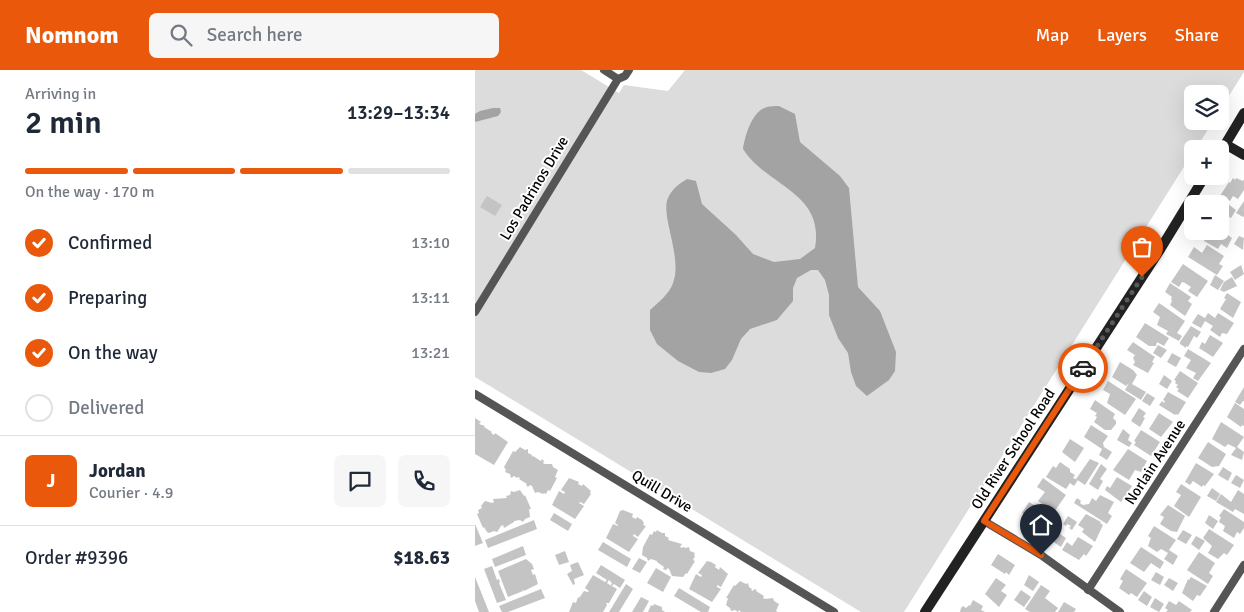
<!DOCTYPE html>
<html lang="en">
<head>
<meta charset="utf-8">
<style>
	:root { --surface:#fff; --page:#f6f6f7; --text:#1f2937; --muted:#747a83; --line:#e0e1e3; --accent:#ea580c }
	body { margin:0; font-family:Signika,sans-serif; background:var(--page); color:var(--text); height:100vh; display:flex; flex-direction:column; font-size:19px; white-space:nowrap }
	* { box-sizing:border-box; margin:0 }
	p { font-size:16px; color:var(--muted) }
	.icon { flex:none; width:28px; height:28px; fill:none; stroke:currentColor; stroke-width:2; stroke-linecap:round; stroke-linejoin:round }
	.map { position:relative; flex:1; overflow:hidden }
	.sheet { display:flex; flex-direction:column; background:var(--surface); width:475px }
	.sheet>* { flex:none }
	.tools { position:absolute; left:709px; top:15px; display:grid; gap:10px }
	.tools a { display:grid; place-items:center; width:45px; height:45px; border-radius:8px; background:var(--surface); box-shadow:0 5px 20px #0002; font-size:25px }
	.pin { position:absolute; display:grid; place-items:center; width:42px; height:42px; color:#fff; margin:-51px -21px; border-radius:50% 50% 50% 0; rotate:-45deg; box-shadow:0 0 5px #0007 }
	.pin .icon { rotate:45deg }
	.courier { position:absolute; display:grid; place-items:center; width:50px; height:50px; margin:-25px; border:4px solid #ea580c; border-radius:50%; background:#fff; color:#222; box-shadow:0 1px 6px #0007 }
	.summary em { font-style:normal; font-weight:600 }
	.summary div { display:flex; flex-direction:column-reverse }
	.summary { display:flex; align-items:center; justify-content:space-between; height:85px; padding:0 25px }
	h1 { font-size:32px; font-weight:600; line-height:38px }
	.bar { display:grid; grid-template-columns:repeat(4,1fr); gap:8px 5px; align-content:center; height:60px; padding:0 25px }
	.bar i { height:6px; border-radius:4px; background:var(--line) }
	.bar .selected { background:var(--accent) }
	.bar p { grid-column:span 4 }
	.line { display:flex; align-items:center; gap:12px; padding:0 25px; border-top:1px solid var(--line) }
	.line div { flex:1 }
	.round { display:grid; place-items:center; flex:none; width:52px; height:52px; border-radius:8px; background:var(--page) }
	ol { padding:0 25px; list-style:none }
	li { display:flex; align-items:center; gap:15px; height:55px }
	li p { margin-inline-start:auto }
	li .icon { padding:5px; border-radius:50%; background:var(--accent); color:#fff; stroke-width:4 }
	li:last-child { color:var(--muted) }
	li i { width:28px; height:28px; border:2px solid var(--line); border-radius:50% }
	header { display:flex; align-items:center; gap:30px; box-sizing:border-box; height:70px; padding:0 25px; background:var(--accent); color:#fff }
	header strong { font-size:24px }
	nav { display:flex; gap:28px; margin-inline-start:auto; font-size:18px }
	.search { width:350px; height:45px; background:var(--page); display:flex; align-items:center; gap:12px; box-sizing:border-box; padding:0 18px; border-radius:8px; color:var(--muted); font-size:19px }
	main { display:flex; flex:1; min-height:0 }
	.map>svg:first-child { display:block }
	.green { fill:#dcdcdc }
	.water { fill:#a3a3a3 }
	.building { fill:#c4c4c4 }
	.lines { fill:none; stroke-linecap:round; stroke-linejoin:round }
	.street { stroke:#555; stroke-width:8 }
	.secondary { stroke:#222; stroke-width:10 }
	.done { stroke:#595959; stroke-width:5; stroke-dasharray:0 9 }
	.route { stroke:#ea580c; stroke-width:6 }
	.labels { text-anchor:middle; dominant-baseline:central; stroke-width:4; stroke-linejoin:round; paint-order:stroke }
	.street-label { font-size:15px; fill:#000; stroke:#fff }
</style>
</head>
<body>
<header>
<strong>Nomnom</strong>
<div class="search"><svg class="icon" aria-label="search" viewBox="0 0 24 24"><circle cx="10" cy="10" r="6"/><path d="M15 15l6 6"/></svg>Search here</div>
<nav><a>Map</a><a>Layers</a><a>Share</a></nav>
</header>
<main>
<section class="sheet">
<div class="summary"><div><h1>2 min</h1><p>Arriving in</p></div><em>13:29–13:34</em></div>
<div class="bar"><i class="selected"></i><i class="selected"></i><i class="selected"></i><i></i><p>On the way · 170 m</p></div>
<ol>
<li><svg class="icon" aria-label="check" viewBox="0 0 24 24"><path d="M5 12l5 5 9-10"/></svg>Confirmed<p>13:10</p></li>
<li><svg class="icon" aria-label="check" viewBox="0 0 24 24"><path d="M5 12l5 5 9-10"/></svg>Preparing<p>13:11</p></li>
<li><svg class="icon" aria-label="check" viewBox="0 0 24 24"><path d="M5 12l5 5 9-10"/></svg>On the way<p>13:21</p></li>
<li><i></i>Delivered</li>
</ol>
<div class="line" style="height:90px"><b class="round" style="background:var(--accent);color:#fff">J</b><div><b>Jordan</b><p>Courier · 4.9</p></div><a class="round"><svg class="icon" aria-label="chat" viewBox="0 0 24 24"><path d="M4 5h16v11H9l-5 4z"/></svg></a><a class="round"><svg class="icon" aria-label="phone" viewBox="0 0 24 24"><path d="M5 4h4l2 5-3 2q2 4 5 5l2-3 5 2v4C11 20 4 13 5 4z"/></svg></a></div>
<div class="line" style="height:65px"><div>Order #9396</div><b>$18.63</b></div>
</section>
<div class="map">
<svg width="769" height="542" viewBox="0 0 769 542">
	<rect width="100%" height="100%" fill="#fff"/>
	<path class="green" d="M0,0h106l38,23 5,-8 44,6 17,-21h559v2l-24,38v-16h-27v27h20l-17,28h-3l-1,5 -288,458h-43l-386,-235z"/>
	<path class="water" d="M304,36l16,8 5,28 40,34 9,12 9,99 22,24 16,41 -1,19 -6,9 -22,16 -11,-10 -5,-14 -3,-19 -10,-15 -9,-23v-20l-4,-15 -7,-10h-7l-14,8 -4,10v13l-16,19 -27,9 -9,10 -9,21 -7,9 -14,4 -12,-1 -21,-11 -21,-17 -7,-14v-20c8,-7 20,-17 23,-27 10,-25 -13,-68 -5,-85 4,-9 11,-14 19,-19l9,2 6,23 34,31 17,19 21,8 26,-3 15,-11c10,-56 -49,-62 -72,-99 2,-13 9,-38 24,-42 3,-1 8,-1 12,-1z
		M18,38h7l1,4 -3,4 -23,6v-8l5,-3z"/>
	<path class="building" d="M758,108l2,2 1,-2 7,3 1,-2v11l-6,9 -5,-3 -3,5 -3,-2 -5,7 -6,-4 13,-20 1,1z
		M12,126l15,9 -7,11 -15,-9z
		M769,131v15l-1,1 -7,-4z
		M753,134l8,6 -5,8 -8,-5z
		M745,159l12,9 -5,10 -6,-4 -3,5 -14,-8 1,-3 -2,-1 3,-6h14z
		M764,166l5,2 -1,12 -9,-6z
		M732,175l17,11 -5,8 4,2 -6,9 -29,-18 6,-10 8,6z
		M708,194l25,17 -11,16 -9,-6 3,-4 -6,-4 -3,-1 -3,5 -8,-5z
		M766,195l3,9 -9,6 -5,-8z
		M740,205l9,6 -6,9 -8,-5z
		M757,207l5,9 -13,6 -4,-2 4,-8z
		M695,213l21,14 -3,4 4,3 -7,12 -15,-11 2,-4 -1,-2 1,-2 -7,-5z
		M752,223l14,9 -8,16 -13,-9 6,-10 -2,-1z
		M684,233l26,18 -8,12 5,3 -3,5 -13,-7 2,-3 -11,-6 3,-8 -7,-5z
		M733,243l7,5 3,-5 16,10 -7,11 -5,-1 -2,4 -10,-7 3,-4 -8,-5 -4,7 -9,-5 6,-9 7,4z
		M670,253l24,15 -5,8 -7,-4 -1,4h-7l-13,-9z
		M716,256l10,6 -4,6 -3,-2 -6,11 -2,-1v2l-6,-4v-2z
		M735,265l13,8 -10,14 -14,-9 3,-6 3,2z
		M658,272l22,15 -3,5 2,1 -6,10 -15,-8 2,-3 -2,-4 2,-3 -8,-5z
		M683,275l9,5 -6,8 -8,-5z
		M713,279l23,14 -13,18 -5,-3 3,-5 -10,-5 5,-8 -7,-4z
		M697,283l9,5 -5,9 -9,-5z
		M645,292l13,8 4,5 -5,9 14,8 -5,8 -16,-10 4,-7 -3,3 -14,-9z
		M705,301l18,12 -10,15 -11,-7 2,-2 -3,-2 2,-2 -3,-2 1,-2 -2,-1z
		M689,305l8,6 -5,8 -8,-5z
		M633,311l28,18 -11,16 -18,-12 3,-9 -7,-4z
		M769,317v14h-1l-3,4 -5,-3z
		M693,322l18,10 -8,13 -2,-1 -1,1 -16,-10 3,-4 2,2 1,-2 -2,-1z
		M672,323l8,5 -5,8 -8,-5z
		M620,330l20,14 -2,4 3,3v3l-5,6h-6l-11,-8 3,-5 -2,-1 2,-3 -7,-4z
		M760,333l9,6v17l-2,-1 -1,2 -14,-10z
		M664,338l7,5 -3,4 2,1 -5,9 -9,-6z
		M684,343l14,9 -12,15 -12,-8z
		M0,348l6,4 -2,2 6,2 -1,1 8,5 -1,1 3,2 1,-2 13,9 -14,23 -19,-11z
		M746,352l23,15 -7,10 7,5 -2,8 -11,-5 5,-7 -8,-4 -3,3 -13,-8z
		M616,355l17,11 -5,7 1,4 8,5 -5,8 -8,-5 3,-6 -18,-12z
		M648,359l7,6 -2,5 4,3 -3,4 -12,-7z
		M666,360l19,12 -9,14 -17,-11 2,-3 -2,-1z
		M595,369l14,9 -9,14 -13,-10z
		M733,372l18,12 -7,12 -7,1 -14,-9z
		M45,377l5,3 3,-1v4l4,2v2l1,-1 8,5 1,-2 2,2 -1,2 2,1h7l1,3 5,3 -3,7 2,1 -7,13 -2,-1 -2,4 -2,-1 -1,1 -5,-2 -3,1 -3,-7 -2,-1 -2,2 -2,-2 1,-1 -8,-5 1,-1 -2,-1 -1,1 -3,-2 -3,2 -1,-4 -5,-2 1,-2 -2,-3 9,-16 2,1z
		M653,379l19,12 -6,11 -6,-2 -6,10 -16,-10z
		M615,389l9,4 -14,22 -9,-6z
		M585,392l10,7v3l5,3 -2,3 5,2 -4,6 -4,-3 -4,6 -20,-12 7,-11 3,2z
		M721,393l18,11 -9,12 -2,-1 -1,2 -9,-6 -3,4 -5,-3z
		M626,394l6,5 -7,10 3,2 -5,9 -9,-6z
		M748,397l9,6 -4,8 -10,-6z
		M761,405l8,5 -4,8 -9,-5z
		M642,407l15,9 -4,6 2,1 -3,5 -2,-2 -4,6 -16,-12 2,-4 3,2z
		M94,408l10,4 -1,2 4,2 1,-2 8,7 -1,2 1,1 -7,10 -4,-2 -1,1 5,3 -9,13 -23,-14 7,-14 5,3 1,-2 -4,-2z
		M568,408l23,17 -12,17 -16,-11 7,-9 -8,-5z
		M706,414l20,13 -12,20 -15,-11 7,-11 -5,-3z
		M737,418l8,6 -4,7 -9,-5z
		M45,420l4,6 1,-1 6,14h-2l1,8 -5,2 -2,3 -3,-2 -6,1v1l-10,6 -1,-3 -2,1 -4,6 -3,-1 -5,2 -2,-1 -3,-5 -1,1 -6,-14 2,-1 -1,-3 4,-2 -1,-2 4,-5 7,2 2,-1 -1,-3 14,-1 -1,-2 4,-1 1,-4 3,1z
		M763,420l6,4v20l-9,-5 -2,3 -17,-10 5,-8 10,8z
		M625,425l14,7 -6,11 4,3 -5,8 -33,-21 3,-5 4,3 -1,2 3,2 6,-1 3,-6 4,3z
		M554,432l23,14 -5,8 8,6 -6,9 -28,-18 4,-6 -3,-2z
		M693,435l17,11 -8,16 -6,-1 -11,-7 4,-7 -4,-2z
		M749,439l20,13v6l-4,6 -3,-2 -3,6 -11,-7 2,-5 -6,-4 2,-5 -2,-1z
		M148,440l10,4 -1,3 4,2 1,-2 5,3 2,3 -1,2 3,1 -8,11 -4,-3 -1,2 5,3 -9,13 -23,-14 7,-14 5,2v-1l-3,-2 5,-12z
		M79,443l18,11 -4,7 -18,-11z
		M611,444l15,8 -1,1 3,2 -8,17 -13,-10 2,-3 -6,-4z
		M734,445l9,6 -5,8 -8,-6z
		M593,446l9,6 -5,8 -3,-2 2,-2 -4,-2 -1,2 -3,-2z
		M59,450l3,9 -49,19 -3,-8z
		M0,454l8,19 -8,3z
		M679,456l22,14 -7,10 9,6 -5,9 -9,-6 4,-6 -7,-4 -4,3 -9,-6 3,-8 -3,-2z
		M734,459l25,16 -7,10 -3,-2 -6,6 -10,-6 4,-7 -9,-8z
		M182,460l5,3h3v3l4,2 -1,2 14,4 -2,3 2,1 1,-1 3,1 3,-1 1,4 5,2 -1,2 1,1 -2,4 2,1 -8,13 -1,-1 -3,4 -11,-1 -3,-7 -1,-1 -2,2 -3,-1 1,-2 -7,-5v-1l-6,-2 -3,2 -1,-3 -5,-3 1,-8 7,-13 2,1 2,-4 2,1z
		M708,460l9,5 -6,9 -9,-5z
		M582,462l9,6 -5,9 -9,-6z
		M721,466l9,5 -6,9 -8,-6z
		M603,467l15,9 -7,10 -2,-2 -5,6 -17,-10 5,-8 5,4z
		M128,472l28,17 -4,8 -29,-17z
		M48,476l3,9 -31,12 -3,-8z
		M666,477l23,15 -4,7 -9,-6 -7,9 -14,-9z
		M90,481l4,11 -10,3 -4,-10z
		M724,482l16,11 -6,10 4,3 -5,8 -21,-14z
		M523,484l17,11 -6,10 -3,-3 -1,2 -14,-9z
		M164,488l8,4 -7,11 -8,-4z
		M51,489l6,5 2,5 -3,1 2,5 2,-1 3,10 -14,7 -2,-2 1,2 -15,6 -10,-26z
		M232,491l4,1 5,3 -1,2 4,3 1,-3 8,7 -7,13 -4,-2v2l4,2 -9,13 -23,-13 7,-15 5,3 1,-2 -4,-2z
		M103,492l6,13 -10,4 1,5 -2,1 -6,-11 5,-3 -2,-6z
		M126,495l24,15 -5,8 -6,-4 -2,2 -1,-1 1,-2 -3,-3 -2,3 -2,-1 2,-2 -11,-7z
		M17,496l5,14 2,-1 1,3 -1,1 7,17 -9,3 -13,-34z
		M181,498l15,9 -8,15 -16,-9z
		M651,499l21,14 -10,14 -6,-4 -2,2 -10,-7 4,-7 -3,-2z
		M681,502l8,5 -4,8 -9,-5z
		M118,505l24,14 -8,14h-3l1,2 -4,7h-34l4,-10 3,1 2,-6 1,1 5,-7 4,1 1,-1 -4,-3z
		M554,505l10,7 -6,9 -9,-6z
		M0,507l14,35h-10l-4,-11z
		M716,507l16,9 -7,10 -3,-1 -4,6 -11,-8 6,-14 1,1z
		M521,508l10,7 -5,6 6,4 -8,12 -14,-13z
		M694,508l9,5 -5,8 -9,-6z
		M265,511l6,3 2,-1 1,4 3,2 -1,1 2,1 1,-2 3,1 -1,1 8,5 -1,2 2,1 8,-1 1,3 5,3 -3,7 2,1h-37l-2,-2 -1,2 -3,-2 -4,1 -1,-3 -4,-3 2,-7h-2l8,-13 1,1z
		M151,514l7,5 -14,23h-10z
		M566,515l9,6 -5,7 13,10 -3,4h-25l-5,-3z
		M204,518l31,19 -2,5h-7l-27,-16z
		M66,519l4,9 -37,14h-6l-3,-6z
		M546,520l10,7 -7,10 -10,-7z
		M669,521l8,6 -5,9 -9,-6z
		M166,527l8,4 -6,11h-11z
		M680,528l9,6 -5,8 -9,-5z
		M498,530l10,6 -2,4 4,2h-25l1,-4 2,-2 3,2 3,-3 1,1z
		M694,531l7,4 3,-4 13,9 -2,2h-24l2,-2 -3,-2z
		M589,532l12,7 -2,3h-16z
		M179,534l8,3v3l3,2h-17l3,-7 2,1z"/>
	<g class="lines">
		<path class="street" d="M129,0l14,9
			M0,242l143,-233 7,-3 4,-6
			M0,324l359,218
			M509,451l57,34 79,57
			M613,520l156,-241
			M739,542l30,-47"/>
		<path class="secondary" d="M750,74l19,11
			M745,83l24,-40
			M450,542l236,-364 44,-72"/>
	</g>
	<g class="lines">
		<path class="done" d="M608,298l59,-91"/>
		<path class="route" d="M566,485l-57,-34 99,-153"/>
	</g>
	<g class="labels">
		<g class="street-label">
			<text transform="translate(59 118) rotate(-59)">Los Padrinos Drive</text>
			<text transform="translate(538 379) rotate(-57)">Old River School Road</text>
			<text transform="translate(680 392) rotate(-57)">Norlain Avenue</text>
			<text transform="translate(187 421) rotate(31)">Quill Drive</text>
		</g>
	</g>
</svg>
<div class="tools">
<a><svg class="icon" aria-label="layers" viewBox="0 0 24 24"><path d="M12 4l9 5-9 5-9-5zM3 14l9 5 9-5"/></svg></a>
<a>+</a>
<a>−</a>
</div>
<div class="pin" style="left:667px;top:207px;background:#ea580c"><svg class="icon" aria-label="bag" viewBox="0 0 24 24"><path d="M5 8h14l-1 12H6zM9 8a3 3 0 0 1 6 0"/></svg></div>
<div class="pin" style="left:566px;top:485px;background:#1f2937"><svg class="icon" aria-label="home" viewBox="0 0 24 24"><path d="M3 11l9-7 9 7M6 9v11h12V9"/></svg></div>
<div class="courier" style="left:608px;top:298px"><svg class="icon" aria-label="car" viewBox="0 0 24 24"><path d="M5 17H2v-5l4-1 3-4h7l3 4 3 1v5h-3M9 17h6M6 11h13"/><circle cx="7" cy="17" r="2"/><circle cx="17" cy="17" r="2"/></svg></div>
</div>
</main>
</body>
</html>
